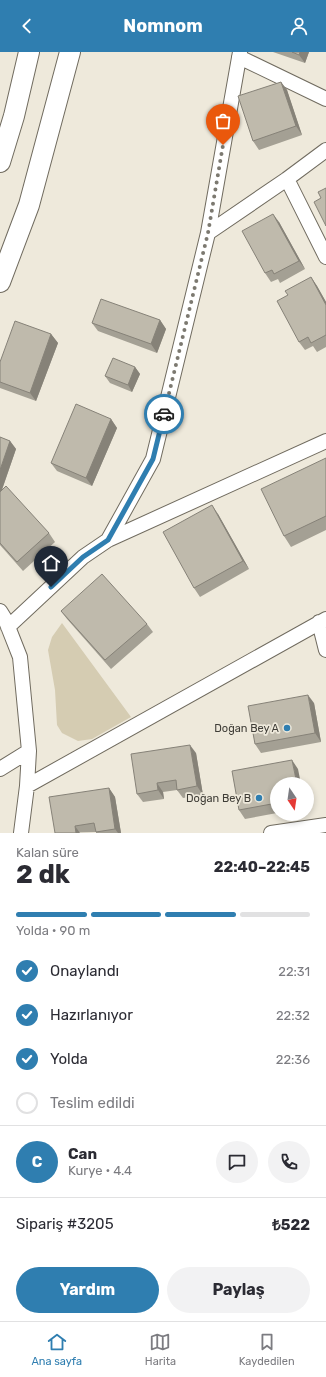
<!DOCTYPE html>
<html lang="tr">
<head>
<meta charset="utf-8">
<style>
	:root { --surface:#fff; --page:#f2f2f3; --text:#2b2b33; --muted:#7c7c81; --line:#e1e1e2; --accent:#2f7eb0 }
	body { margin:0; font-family:Rubik,sans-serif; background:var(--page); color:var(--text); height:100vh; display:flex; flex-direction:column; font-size:15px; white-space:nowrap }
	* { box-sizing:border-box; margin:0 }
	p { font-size:13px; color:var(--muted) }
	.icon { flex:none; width:22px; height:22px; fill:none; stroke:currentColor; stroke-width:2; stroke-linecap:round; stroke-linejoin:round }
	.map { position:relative; height:781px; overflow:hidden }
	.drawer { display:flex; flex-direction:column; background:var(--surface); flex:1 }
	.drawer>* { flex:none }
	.needle { width:26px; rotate:167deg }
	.buttons { position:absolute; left:270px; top:725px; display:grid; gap:8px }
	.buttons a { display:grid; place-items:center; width:44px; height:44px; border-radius:50%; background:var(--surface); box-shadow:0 2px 6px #0003; font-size:20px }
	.pin { position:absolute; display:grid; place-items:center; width:34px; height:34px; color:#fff; margin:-41px -17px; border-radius:50% 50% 50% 0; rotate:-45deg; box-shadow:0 0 4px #0007 }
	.pin .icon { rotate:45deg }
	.courier { position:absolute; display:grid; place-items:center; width:40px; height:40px; margin:-20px; border:3px solid #2f7eb0; border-radius:50%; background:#fff; color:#222; box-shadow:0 1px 5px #0007 }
	.head em { font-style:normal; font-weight:700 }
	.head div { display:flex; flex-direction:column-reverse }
	.head { display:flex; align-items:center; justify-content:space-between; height:68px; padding:0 16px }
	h1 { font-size:26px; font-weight:700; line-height:30px }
	.bar { display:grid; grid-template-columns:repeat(4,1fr); gap:6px 4px; align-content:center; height:48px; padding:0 16px }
	.bar i { height:5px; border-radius:3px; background:var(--line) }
	.bar .current { background:var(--accent) }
	.bar p { grid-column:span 4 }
	.line { display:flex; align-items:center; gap:10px; padding:0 16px; border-top:1px solid var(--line) }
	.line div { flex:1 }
	.round { display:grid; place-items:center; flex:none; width:42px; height:42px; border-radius:21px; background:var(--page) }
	ol { padding:0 16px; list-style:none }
	li { display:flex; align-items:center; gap:12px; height:44px }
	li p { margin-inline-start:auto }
	li .icon { padding:4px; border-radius:50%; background:var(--accent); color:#fff; stroke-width:4 }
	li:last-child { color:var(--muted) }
	li i { width:22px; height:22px; border:2px solid var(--line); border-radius:50% }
	.action { display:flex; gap:8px; margin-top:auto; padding:8px 16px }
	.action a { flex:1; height:46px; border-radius:24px; background:var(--accent); color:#fff; font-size:16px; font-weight:700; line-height:46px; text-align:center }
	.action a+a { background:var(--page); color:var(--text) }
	header { display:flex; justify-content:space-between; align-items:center; height:52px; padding:0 16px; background:var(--accent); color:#fff; font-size:18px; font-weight:700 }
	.menu { display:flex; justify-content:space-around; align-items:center; height:56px; border-top:1px solid var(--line); background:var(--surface); font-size:11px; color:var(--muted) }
	.menu a { display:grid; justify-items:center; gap:2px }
	.menu .current { color:var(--accent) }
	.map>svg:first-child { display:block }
	.green { fill:#d5ccb2 }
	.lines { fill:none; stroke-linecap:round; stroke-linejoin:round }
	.minor-casing { stroke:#706b5f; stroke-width:16 }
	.secondary-casing { stroke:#706b5f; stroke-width:22 }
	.minor { stroke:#fff; stroke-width:14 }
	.secondary { stroke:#fff; stroke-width:20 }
	.wall { fill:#a4a094 }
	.shaded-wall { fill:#868278 }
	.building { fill:#bfbaac; stroke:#868278 }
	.done { stroke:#7c7970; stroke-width:4; stroke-dasharray:0 7.2 }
	.route { stroke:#2f7eb0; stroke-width:5 }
	.poi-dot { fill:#2f7eb0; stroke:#eee9db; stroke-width:1.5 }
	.labels { text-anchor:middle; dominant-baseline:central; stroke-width:3.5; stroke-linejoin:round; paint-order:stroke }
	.poi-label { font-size:11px; fill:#3f3d37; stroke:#eee9db; text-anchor:end }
</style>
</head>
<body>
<header><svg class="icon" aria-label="back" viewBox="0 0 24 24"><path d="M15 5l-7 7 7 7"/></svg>Nomnom<svg class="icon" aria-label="person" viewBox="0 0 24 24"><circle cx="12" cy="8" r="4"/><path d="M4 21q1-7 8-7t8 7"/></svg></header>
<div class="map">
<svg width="326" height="781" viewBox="0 0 326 781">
	<rect width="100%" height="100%" fill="#eee9db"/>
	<path class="green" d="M62,571l69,94 -39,22 -14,2 -16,-8 -5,-8 -2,-35 -7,-40 4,-13z"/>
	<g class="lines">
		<defs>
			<path id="minor" d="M239,5l87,42
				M326,98l-39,29 39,78
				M208,181l79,-54
				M108,488l45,-81 55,-226 32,-181
				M0,559l5,8 15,38 9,94 -2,35 -6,47
				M319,570l7,28
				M8,575l75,-70 25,-17 218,-99
				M0,717l29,-18
				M27,734l299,-167
				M271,781l55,-8"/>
			<path id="secondary" d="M0,110l14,-46 15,-64
				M0,230l29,-77 41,-153"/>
		</defs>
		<use href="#minor" class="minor-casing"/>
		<use href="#secondary" class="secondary-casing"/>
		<use href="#minor" class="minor"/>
		<use href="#secondary" class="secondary"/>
	</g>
	<path class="wall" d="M273,0h36l-4,11z
		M281,30l6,8 15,45 -43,15 -6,-9z
		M279,170l26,47 -25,14 -2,-4 -7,3 -6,-9z
		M311,225l6,9 9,16v45l-9,5 -4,-6 -8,4 -6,-8z
		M160,268l6,9 -9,24 -59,-22 -6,-8z
		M51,282l7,9 -22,58 -36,-13v-26z
		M135,315l5,7 -8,18 -22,-9 -5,-7z
		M111,367l6,9 -25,58 -35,-15 -6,-8z
		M0,385l10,4 6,8 -14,41 47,43 6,9 -32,29 -23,-26z
		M326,406v72l-35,17 -7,-11z
		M218,462l31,55 -49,28 -6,-9z
		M61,559l86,13 6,8 -42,37 -44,-50z
		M314,651l7,39 -60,11 -6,-9z
		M196,701l7,42 -20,3 -6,-8 -14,2 1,7 -21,3 -6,-8z
		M298,717l-21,15v29l-32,6 -6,-9z
		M109,736l6,9 6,36h-25v-1l-41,1z"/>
	<path class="shaded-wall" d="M300,0h9l-4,11 -6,-8z
		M281,30l6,8 15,45 -6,-9z
		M273,162l6,8 26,47 -6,-8z
		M311,225l6,9 9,16v3z
		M160,268l6,9 -9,24 -6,-9z
		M51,282l7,9 -22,58 -6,-8z
		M135,315l5,7 -8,18 -4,-7z
		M111,367l6,9 -25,58 -6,-8z
		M10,389l6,8 -16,46v-25z
		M212,453l6,9 31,55 -6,-8z
		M308,643l6,8 7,39 -6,-9z
		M190,693l6,8 7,42 -6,-9z
		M292,708l6,9 3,15h-4z
		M157,731l6,9 1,7 -6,-9z
		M109,736l6,9 6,36h-3l-3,-4z
		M75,774l5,7h-4z"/>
	<path class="building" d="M292,0h8l-1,3z
		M281,30l15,44 -43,15 -15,-45z
		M326,136v38l-12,-24 7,-4 -3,-6z
		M273,162l26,47 -25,13 -2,-4 -7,3 -23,-42z
		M311,225l15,28v30l-15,8 -3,-6 -9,5 -22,-41 11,-6 -3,-4z
		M101,247l59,21 -9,24 -59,-21z
		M15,269l36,13 -21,59 -30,-11v-20z
		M113,306l22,9 -7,18 -23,-9z
		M76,352l35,15 -25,59 -35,-15z
		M0,385l10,4 -10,29z
		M326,406v58l-42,20 -23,-47z
		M6,434l43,47 -32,29 -17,-19v-51z
		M212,453l31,56 -49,27 -31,-56z
		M102,522l45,50 -42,36 -44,-49z
		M308,643l7,38 -60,11 -7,-38z
		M190,693l7,41 -20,4 -1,-10 -19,3 1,7 -21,4 -6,-40z
		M292,708l5,24h-20v19l-38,7 -7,-39z
		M109,736l6,41 -19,3 -2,-9 -19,3 1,7h-21l-6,-36z"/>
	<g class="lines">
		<path class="done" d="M164,362l44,-181 15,-88"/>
		<path class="route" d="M51,535l32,-30 25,-17 45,-81 11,-45"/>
	</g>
	<g class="poi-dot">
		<circle cx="287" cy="676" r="4"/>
		<circle cx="259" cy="746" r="4"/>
	</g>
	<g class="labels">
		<g class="poi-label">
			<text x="279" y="676">Doğan Bey A</text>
			<text x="251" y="746">Doğan Bey B</text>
		</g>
	</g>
</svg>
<div class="buttons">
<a><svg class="needle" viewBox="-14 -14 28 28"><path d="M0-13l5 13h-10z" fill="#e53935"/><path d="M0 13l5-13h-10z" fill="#7c7c81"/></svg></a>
</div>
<div class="pin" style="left:223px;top:93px;background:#ea580c"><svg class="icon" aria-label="bag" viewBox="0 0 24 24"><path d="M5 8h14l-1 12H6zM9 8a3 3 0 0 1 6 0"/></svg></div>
<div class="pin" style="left:51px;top:535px;background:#1f2937"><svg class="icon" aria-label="home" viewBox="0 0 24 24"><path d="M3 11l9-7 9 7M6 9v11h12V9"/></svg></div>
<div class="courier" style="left:164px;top:362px"><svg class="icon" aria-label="car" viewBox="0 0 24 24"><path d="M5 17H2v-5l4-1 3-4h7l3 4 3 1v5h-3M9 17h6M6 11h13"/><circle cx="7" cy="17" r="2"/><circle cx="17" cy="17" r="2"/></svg></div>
</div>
<section class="drawer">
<div class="head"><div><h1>2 dk</h1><p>Kalan süre</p></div><em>22:40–22:45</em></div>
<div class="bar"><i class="current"></i><i class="current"></i><i class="current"></i><i></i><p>Yolda · 90 m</p></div>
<ol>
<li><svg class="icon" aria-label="check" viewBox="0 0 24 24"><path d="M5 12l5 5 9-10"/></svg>Onaylandı<p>22:31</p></li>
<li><svg class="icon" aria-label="check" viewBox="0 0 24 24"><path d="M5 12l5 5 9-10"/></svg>Hazırlanıyor<p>22:32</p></li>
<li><svg class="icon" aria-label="check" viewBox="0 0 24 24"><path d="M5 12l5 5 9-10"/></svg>Yolda<p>22:36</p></li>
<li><i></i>Teslim edildi</li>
</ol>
<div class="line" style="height:72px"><b class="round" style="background:var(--accent);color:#fff">C</b><div><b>Can</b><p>Kurye · 4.4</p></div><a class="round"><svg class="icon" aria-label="chat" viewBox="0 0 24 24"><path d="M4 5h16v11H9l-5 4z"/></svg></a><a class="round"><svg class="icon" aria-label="phone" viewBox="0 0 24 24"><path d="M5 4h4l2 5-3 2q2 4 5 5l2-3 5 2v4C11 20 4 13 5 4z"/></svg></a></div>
<div class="line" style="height:52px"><div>Sipariş #3205</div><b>₺522</b></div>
<div class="action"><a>Yardım</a><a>Paylaş</a></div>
</section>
<nav class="menu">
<a class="current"><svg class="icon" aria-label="home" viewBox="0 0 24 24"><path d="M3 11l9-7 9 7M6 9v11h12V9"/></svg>Ana sayfa</a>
<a><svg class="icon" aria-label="map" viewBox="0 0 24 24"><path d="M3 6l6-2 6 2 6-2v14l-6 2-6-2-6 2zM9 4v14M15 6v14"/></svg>Harita</a>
<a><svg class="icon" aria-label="saved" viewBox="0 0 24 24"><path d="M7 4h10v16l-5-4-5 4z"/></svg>Kaydedilen</a>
</nav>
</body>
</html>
